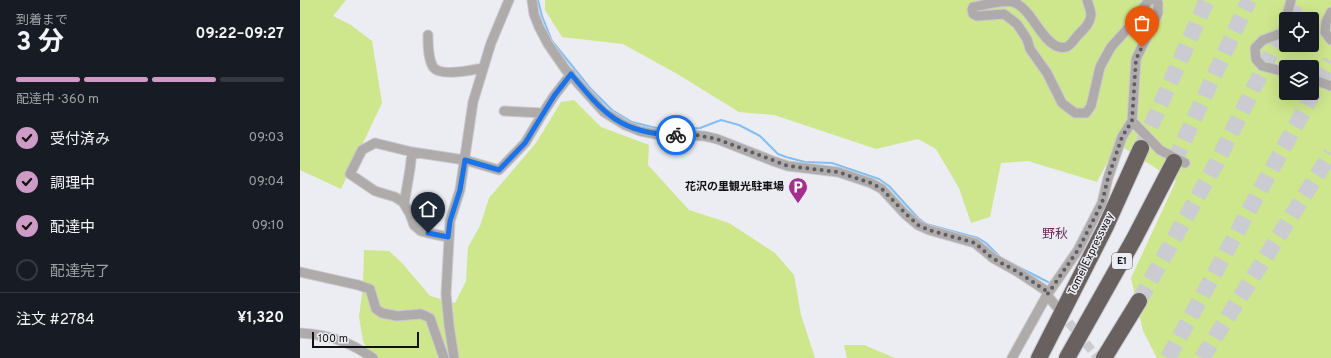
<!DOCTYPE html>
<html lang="ja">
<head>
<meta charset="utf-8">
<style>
	:root { --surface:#171b24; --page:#242831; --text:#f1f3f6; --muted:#9ea1a6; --line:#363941; --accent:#ce9bc6 }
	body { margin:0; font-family:Overpass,"Noto Sans JP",sans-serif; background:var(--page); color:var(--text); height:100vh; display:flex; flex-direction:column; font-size:15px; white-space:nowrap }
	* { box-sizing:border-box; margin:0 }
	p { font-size:13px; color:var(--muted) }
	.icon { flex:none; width:22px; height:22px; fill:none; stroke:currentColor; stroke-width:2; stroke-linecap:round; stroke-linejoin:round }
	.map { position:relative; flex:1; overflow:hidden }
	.drawer { display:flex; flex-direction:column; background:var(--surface); width:300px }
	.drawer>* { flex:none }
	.controls { position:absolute; left:979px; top:12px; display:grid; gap:8px }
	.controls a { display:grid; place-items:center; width:40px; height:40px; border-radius:4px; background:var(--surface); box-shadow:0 4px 16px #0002; font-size:20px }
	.scale { position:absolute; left:12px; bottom:10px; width:107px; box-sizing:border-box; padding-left:4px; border:2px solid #121214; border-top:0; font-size:11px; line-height:14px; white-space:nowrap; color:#121214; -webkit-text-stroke:3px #ececf3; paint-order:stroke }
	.pin { position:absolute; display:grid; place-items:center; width:34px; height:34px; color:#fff; margin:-41px -17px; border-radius:50% 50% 50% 0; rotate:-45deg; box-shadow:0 0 4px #0007 }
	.pin .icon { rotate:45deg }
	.courier { position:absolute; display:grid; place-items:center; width:40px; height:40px; margin:-20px; border:3px solid #1a73e8; border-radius:50%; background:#fff; color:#222; box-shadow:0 1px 5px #0007 }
	.overview em { font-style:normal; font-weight:700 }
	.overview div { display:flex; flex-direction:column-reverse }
	.overview { display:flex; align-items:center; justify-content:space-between; height:68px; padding:0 16px }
	h1 { font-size:26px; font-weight:700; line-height:30px }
	.bar { display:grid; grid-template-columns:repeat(4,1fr); gap:6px 4px; align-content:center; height:48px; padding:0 16px }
	.bar i { height:5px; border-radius:3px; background:var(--line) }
	.bar .selected { background:var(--accent) }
	.bar p { grid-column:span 4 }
	.line { display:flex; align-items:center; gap:10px; padding:0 16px; border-top:1px solid var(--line) }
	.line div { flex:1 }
	ol { padding:0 16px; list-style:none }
	li { display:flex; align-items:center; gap:12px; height:44px }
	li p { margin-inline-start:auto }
	li .icon { padding:4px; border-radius:50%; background:var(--accent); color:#111; stroke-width:4 }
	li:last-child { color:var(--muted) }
	li i { width:22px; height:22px; border:2px solid var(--line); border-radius:50% }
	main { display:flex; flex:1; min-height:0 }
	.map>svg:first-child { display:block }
	.green { fill:#cee68c; fill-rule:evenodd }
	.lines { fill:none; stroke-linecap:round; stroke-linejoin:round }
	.stream { stroke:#83bff4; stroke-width:2 }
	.street-tunnel { stroke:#cbcbd2; stroke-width:9; stroke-dasharray:9 4.5; stroke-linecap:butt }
	.highway-tunnel { stroke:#cbcbd2; stroke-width:16; stroke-dasharray:16 8; stroke-linecap:butt }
	.street-casing { stroke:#c9c9cf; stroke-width:11 }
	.highway-casing { stroke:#c9c9cf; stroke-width:18 }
	.street { stroke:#afabaa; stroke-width:9 }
	.highway { stroke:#68615f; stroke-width:16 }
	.done { stroke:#5e5e62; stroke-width:4; stroke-dasharray:0 7.2 }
	.route { stroke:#1a73e8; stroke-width:5 }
	.labels { text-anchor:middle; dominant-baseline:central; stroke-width:3; stroke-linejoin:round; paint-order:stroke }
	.shield { fill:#ececf3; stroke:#535357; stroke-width:1 }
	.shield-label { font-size:10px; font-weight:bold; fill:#121214 }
	.poi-label { font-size:11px; font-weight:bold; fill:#121214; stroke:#ececf3; text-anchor:end }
	.street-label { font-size:11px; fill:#121214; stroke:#ececf3 }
	.quarter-label { font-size:13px; fill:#662e59; stroke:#ececf3 }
</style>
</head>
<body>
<main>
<section class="drawer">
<div class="overview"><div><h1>3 分</h1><p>到着まで</p></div><em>09:22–09:27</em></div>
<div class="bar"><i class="selected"></i><i class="selected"></i><i class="selected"></i><i></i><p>配達中 · 360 m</p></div>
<ol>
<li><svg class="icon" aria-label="check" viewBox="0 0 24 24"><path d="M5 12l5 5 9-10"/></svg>受付済み<p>09:03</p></li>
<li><svg class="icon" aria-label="check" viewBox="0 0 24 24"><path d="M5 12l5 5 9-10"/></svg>調理中<p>09:04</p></li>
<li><svg class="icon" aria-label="check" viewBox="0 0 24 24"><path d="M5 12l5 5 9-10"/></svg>配達中<p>09:10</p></li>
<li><i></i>配達完了</li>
</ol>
<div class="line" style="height:52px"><div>注文 #2784</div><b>¥1,320</b></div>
</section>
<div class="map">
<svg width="1031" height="358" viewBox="0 0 1031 358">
	<rect width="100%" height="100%" fill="#ececf3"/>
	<path class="green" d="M0,0h46l-13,16 18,9 21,16 10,62 -41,86 -41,-19z
		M245,0h786v358h-174l-14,-27 -12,-53 45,-97 -52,-33 5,-27 -32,61 -69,-21 -27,2 -11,54 -19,6 -12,-35 -23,-39 -18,-10 -42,10 -102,-34 -35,-3 -60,-37 -56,-31 -61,-7 -17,-27zM986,19h26v26h-26zM986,67h26v26h-26z
		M274,100l27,27 48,18 -1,20 41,45 40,13 46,30 19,22 7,40 14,43h-444l-8,-17 -4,-24 4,-31 1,-36 25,1 13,12 28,33 25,7 11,-22 2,-34 12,-21 9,-28 47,-55 25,-41z
		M544,345h20l31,13h-48z"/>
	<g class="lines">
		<path class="stream" d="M238,0l4,16 10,25 38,47 22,22 20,12 28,7 18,1 22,-2 21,-8 18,5 21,11 18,18 8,3 19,5 27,1 47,16 10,7 29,32 8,6 52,14 8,5 14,14
			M705,260l43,22"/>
		<path class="street-tunnel" d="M760,312l38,46"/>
		<path class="highway-tunnel" d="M988,19l9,-19
			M841,148l66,-148
			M874,162l75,-162
			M839,301l78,-139 69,-139
			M868,358l163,-297
			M902,358l129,-205"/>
		<defs>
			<path id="street" d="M232,0l2,14 5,13 9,17 18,26 38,42 21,13 15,6 15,3 49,2 13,3 56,22 15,5 50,6 33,11 11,6 23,25 13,11 11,5 46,13 18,15 25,14 27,18 2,5 -35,63
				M787,0c1,4 4,10 4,15 -1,9 -7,14 -13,20 -7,8 -9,16 -22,11 -17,-9 -25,-38 -43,-44 -9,-2 -30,3 -40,5l-1,3 1,4 4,2 27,-2 13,10 10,15 3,10 17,24 15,30 13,10h11l5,-7 9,-39 11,-20 19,-21 19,-26h2
				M1031,12l-5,10 -1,10 6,8
				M986,19l-4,14 -19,7 -8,8 1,11 6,7 24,6
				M986,19l5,-19
				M128,35c0,10 0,23 5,32 7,10 40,3 50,1
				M1012,79l19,7
				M204,111l39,2 11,-17 17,-22
				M832,121l4,-62 22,-46v-10l-2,-3
				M104,204l6,-35 2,-17
				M148,237l-20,-4 -7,-2 -7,-6 -4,-11 -7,-12 -8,-5 -20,-6 -25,-17 12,-24 13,-7 37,9 53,8 34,10 26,-27 18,-30
				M0,272l58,13 12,4 6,20 6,4 15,3 24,-2 9,4 14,40
				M756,306l-9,-11 31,-45 24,-47 6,-25 14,-41 10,-16 28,29 25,13
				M0,333c30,2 48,8 73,25
				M154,358l-5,-33 -3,-31 4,-73 10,-31 13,-88 18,-59 18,-43"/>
			<path id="highway" d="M739,358l66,-130 36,-80
				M767,358l67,-119 40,-77
				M804,358l35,-57"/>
		</defs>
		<use href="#street" class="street-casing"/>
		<use href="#highway" class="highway-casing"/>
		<use href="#street" class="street"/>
		<use href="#highway" class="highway"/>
	</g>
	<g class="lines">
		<path class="done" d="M376,135h20l21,4 71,27 50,6 33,11 11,6 24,25 12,11 11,5 46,13 17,15 26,14 27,18 2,5 31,-45 24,-47 6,-25 14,-41 10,-16 4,-62 6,-12"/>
		<path class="route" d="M128,233l20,4 2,-16 10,-31 5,-30 34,10 26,-27 29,-47 17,-22c33,40 50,60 105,61"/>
	</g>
	<defs>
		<symbol id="parking-pin" viewBox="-11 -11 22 30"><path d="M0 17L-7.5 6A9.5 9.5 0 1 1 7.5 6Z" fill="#a3308c" stroke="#ececf3"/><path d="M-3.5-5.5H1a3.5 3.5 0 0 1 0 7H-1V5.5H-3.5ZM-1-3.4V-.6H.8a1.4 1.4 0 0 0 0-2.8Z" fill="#fff"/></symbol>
	</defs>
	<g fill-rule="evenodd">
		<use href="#parking-pin" x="487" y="176" width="22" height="30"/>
	</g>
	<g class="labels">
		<rect class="shield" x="812" y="253" width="20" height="16" rx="3"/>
		<g class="shield-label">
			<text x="822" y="261">E1</text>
		</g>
		<g class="poi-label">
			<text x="484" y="187">花沢の里観光駐車場</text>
		</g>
		<g class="street-label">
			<text transform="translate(791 254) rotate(-64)">Tomei Expressway</text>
		</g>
		<g class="quarter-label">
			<text x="755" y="235">野秋</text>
		</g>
	</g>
</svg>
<div class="controls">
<a><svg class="icon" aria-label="locate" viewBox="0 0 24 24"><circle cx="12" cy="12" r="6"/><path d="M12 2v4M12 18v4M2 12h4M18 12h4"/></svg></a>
<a><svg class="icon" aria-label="layers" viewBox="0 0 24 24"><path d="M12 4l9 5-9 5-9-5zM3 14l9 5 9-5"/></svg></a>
</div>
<div class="scale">100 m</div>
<div class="pin" style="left:842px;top:47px;background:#ea580c"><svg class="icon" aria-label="bag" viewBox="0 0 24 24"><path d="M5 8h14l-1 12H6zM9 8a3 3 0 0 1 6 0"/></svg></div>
<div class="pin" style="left:128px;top:233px;background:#1f2937"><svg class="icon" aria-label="home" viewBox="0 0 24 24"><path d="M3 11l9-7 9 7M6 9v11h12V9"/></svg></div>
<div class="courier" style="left:376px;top:135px"><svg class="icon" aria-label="bike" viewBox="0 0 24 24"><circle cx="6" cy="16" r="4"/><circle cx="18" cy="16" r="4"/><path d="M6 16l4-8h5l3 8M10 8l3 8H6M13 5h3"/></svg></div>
</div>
</main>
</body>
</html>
